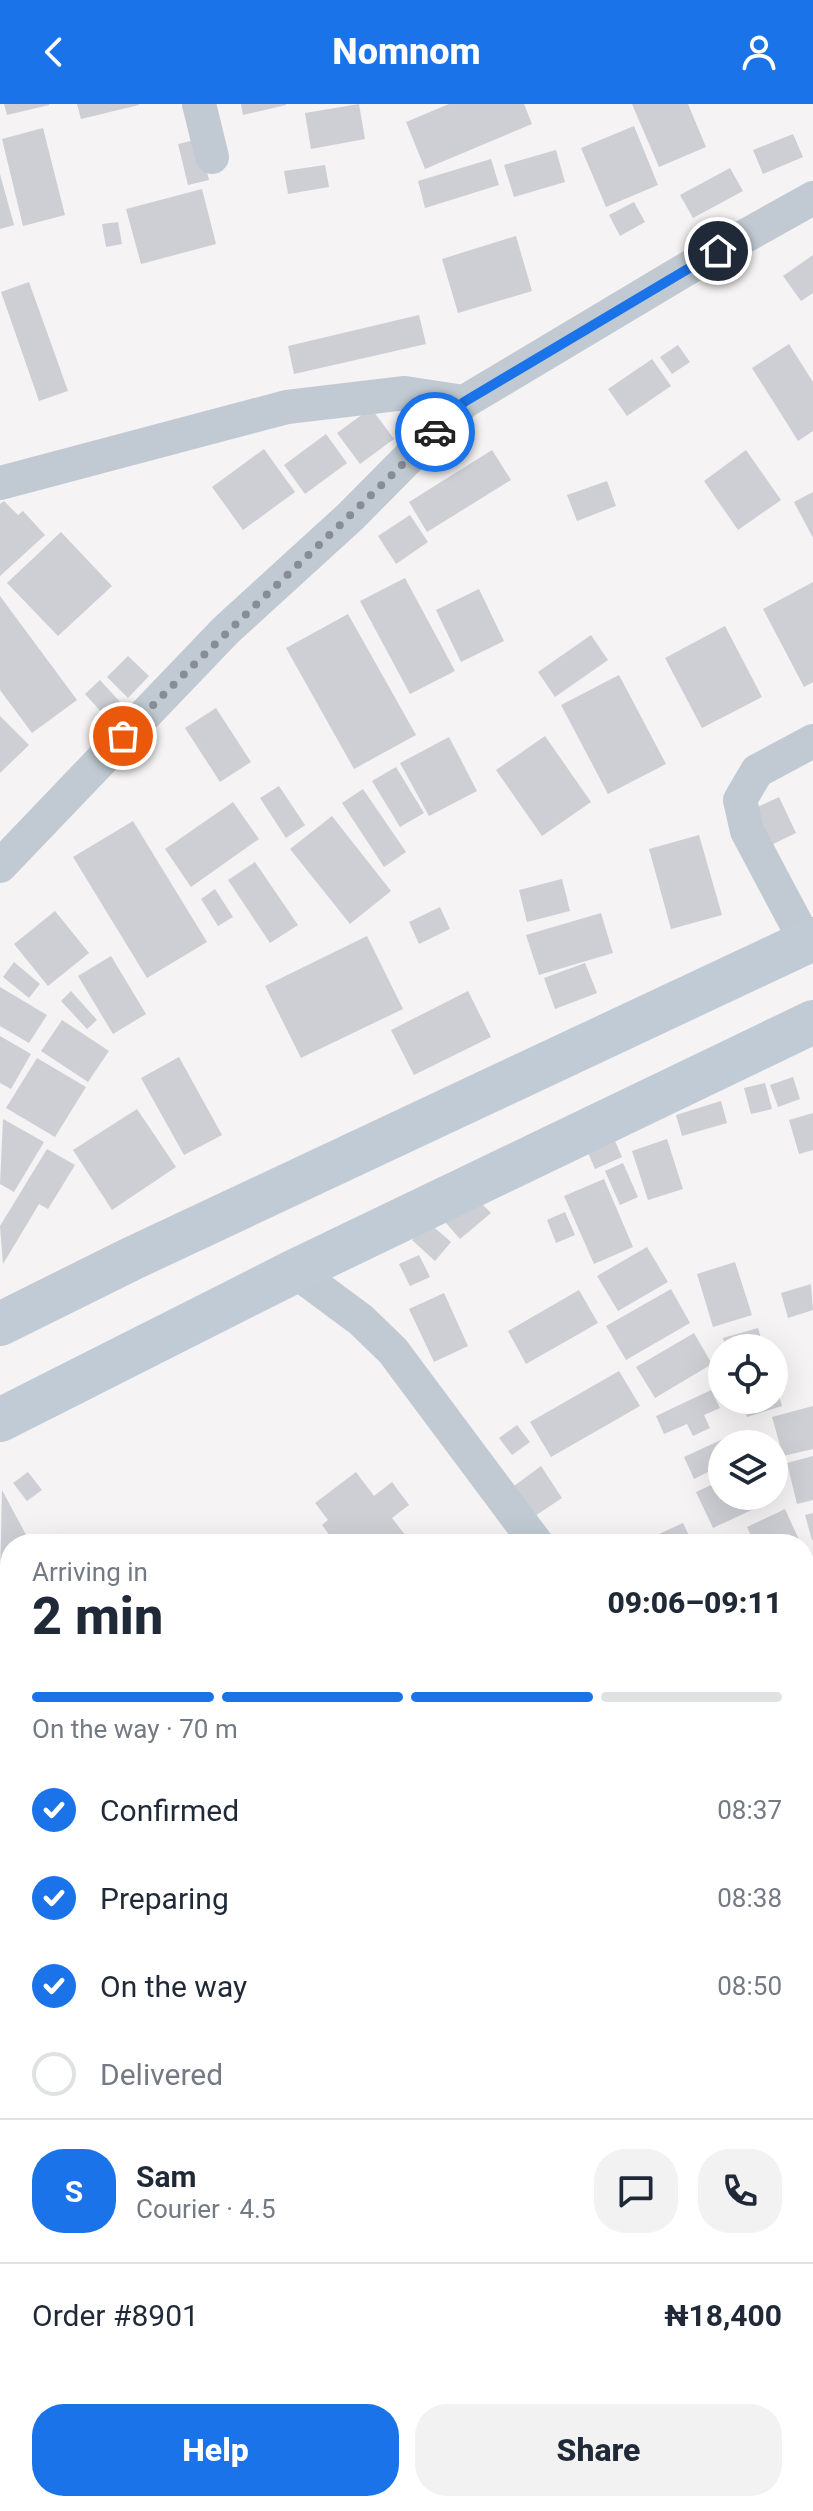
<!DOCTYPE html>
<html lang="en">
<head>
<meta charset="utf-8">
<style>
	:root { --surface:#fff; --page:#f2f2f3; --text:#1f2937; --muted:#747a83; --line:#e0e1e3; --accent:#1a73e8 }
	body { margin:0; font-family:Roboto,sans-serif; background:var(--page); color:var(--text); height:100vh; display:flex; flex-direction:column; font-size:30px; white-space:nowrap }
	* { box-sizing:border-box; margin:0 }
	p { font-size:26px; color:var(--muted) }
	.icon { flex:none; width:44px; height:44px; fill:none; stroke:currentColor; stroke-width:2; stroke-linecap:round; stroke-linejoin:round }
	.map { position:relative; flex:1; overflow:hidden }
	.sheet { position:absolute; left:0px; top:1430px; width:814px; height:978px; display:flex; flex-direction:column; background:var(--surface); border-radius:32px 32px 0 0; box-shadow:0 8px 32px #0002 }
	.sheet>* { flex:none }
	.controls { position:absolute; left:708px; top:1230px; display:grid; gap:16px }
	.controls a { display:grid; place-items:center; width:80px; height:80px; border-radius:50%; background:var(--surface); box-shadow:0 8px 32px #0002; font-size:40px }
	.pin { position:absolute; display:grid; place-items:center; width:68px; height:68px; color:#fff; margin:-34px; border:4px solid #fff; border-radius:50%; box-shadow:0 2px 8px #0007 }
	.courier { position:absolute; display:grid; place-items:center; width:80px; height:80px; margin:-40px; border:6px solid #1a73e8; border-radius:50%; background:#fff; color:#222; box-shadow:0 2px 10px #0007 }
	.headline em { font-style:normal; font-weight:800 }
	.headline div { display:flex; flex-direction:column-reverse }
	.headline { display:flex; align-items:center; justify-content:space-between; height:136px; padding:0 32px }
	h1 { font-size:52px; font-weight:800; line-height:60px }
	.bar { display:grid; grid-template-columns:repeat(4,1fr); gap:12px 8px; align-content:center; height:96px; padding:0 32px }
	.bar i { height:10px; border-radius:6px; background:var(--line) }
	.bar .current { background:var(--accent) }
	.bar p { grid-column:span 4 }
	.line { display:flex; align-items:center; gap:20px; padding:0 32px; border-top:2px solid var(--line) }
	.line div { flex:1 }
	.round { display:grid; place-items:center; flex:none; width:84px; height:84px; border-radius:32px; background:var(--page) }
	ol { padding:0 32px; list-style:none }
	li { display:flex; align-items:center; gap:24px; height:88px }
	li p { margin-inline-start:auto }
	li .icon { padding:8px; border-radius:50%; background:var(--accent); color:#fff; stroke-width:4 }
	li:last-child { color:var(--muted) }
	li i { width:44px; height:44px; border:4px solid var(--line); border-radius:50% }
	.button { display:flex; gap:16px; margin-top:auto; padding:16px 32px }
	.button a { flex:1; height:92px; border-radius:32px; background:var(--accent); color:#fff; font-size:32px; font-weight:800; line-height:92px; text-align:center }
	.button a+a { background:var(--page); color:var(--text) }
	header { display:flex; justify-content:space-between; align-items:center; height:104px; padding:0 32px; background:var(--accent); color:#fff; font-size:36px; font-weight:800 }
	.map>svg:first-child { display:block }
	.building { fill:#cdcfd5 }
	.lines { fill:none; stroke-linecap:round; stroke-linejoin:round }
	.street { stroke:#c1cad2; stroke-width:34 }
	.secondary { stroke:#c1cbd6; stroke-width:44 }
	.done { stroke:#868d94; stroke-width:8; stroke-dasharray:0 14.4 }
	.route { stroke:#1a73e8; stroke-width:10 }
</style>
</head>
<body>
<header><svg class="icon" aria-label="back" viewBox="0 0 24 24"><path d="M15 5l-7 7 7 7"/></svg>Nomnom<svg class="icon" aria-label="person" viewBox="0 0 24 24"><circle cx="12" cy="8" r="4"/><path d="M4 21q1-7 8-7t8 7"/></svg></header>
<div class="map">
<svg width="813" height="2407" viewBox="0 0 813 2407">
	<rect width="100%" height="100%" fill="#f5f3f3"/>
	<path class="building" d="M4,0h45v1l-42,10z
		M77,0h62v1l-58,14z
		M241,0h45v1l-43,10z
		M359,0l6,35 -54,10 -6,-36z
		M449,0h75l8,20 -107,45 -19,-47z
		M632,0h56l18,43 -47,20z
		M634,22l24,59 -52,22 -25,-59z
		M43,24l22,87 -42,11 -21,-87z
		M793,30l10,23 -40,17 -10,-24z
		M199,35l10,41 -21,5 -10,-41z
		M556,46l9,32 -51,15 -10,-32z
		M491,55l8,26 -74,23 -7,-27z
		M325,61l4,22 -41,7 -4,-23z
		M730,64l13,23 -50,27 -13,-23z
		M0,70l14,51 -14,4z
		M202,85l14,55 -75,20 -15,-55z
		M634,98l11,20 -25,14 -11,-21z
		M118,118l4,22 -16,3 -4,-23z
		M516,132l16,55 -74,22 -16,-54z
		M813,151v38l-12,8 -18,-25z
		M29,178l39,109 -29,10 -38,-109z
		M419,211l7,29 -132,30 -6,-28z
		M789,240l24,38v49l-15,10 -46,-73z
		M678,241l12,17 -18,12 -12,-17z
		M652,255l19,27 -44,30 -19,-27z
		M371,304l23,31 -34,25 -23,-31z
		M326,330l21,29 -42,31 -21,-29z
		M264,345l31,43 -52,38 -31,-43z
		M492,346l19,30 -84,52 -18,-30z
		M746,346l35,50 -43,30 -34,-49z
		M607,377l9,25 -39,15 -10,-26z
		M813,388v46l-19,-36z
		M4,397l14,14 5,-4 22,24 -45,41v-72z
		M410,411l18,27 -32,22 -18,-28z
		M61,428l51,54 -54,50 -51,-53z
		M405,474l50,93 -45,23 -50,-93z
		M813,478v100l-9,5 -41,-78z
		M479,485l25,52 -43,21 -25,-52z
		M0,492l77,104 -45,33 -32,-43z
		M348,510l68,121 -62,34 -68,-121z
		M725,522l37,71 -60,31 -37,-70z
		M591,531l17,25 -53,37 -17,-25z
		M128,552l21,20 -21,22 -21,-21z
		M619,571l47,89 -58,30 -47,-89z
		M100,576l20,22 -16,13 -19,-21z
		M216,604l35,54 -31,20 -35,-54z
		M0,612l29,29 -29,28z
		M545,632l46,66 -49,34 -46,-66z
		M449,633l28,54 -48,25 -29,-53z
		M396,663l28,46 -24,14 -28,-46z
		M279,682l26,39 -19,13 -26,-40z
		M363,685l43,63 -22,15 -42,-64z
		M779,693l17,36 -29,14 -18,-36z
		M233,698l26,37 -68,48 -26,-38z
		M332,712l59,75 -41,33 -60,-75z
		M133,717l74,121 -60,36 -74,-121z
		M699,731l23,80 -51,14 -22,-80z
		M255,758l43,63 -28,18 -42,-63z
		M562,775l8,32 -43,11 -8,-32z
		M215,785l18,28 -15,9 -17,-27z
		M440,803l10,22 -31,15 -10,-22z
		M55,807l34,42 -41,33 -34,-42z
		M601,809l12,40 -74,22 -13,-40z
		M367,832l36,73 -102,49 -36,-72z
		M111,852l35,58 -33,20 -35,-58z
		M14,858l26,22 -11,14 -26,-21z
		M585,859l12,30 -42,16 -11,-31z
		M0,883l47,28 -18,28 -29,-17z
		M71,887l26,29 -10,9 -26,-28z
		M468,887l23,46 -77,38 -23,-45z
		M62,916l47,31 -21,31 -47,-31z
		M0,932l31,18 -20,35 -11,-6z
		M179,953l43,78 -38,20 -43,-77z
		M37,954l49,29 -31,50 -49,-29z
		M793,973l7,22 -22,8 -8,-22z
		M765,979l7,26 -21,5 -7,-26z
		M721,997l6,22 -45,13 -6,-21z
		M137,1005l39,58 -64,43 -39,-60z
		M813,1009v37l-14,4 -10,-34z
		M3,1015l41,23 -30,50 -14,-8z
		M612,1030l10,23 -27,12 -10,-23z
		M667,1035l16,50 -35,11 -16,-49z
		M47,1045l28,16 -27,44 -9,-5 -36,60 -3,-38z
		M623,1059l15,34 -18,8 -15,-34z
		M604,1075l29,68 -39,17 -30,-68z
		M471,1089l20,20 -31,26 -21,-24z
		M565,1108l10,23 -19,8 -9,-23z
		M428,1118l23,20 -16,19 -23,-21z
		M647,1143l21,35 -50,29 -21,-35z
		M419,1151l11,22 -20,9 -11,-22z
		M735,1158l17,53 -39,12 -16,-53z
		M811,1180l2,26 -25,8 -7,-25z
		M671,1185l19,34 -64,37 -20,-34z
		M579,1186l19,33 -72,41 -18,-33z
		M444,1189l24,53 -34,16 -25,-53z
		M758,1224l6,20h-38l-3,-10z
		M694,1229l18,31 -57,34 -19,-31z
		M619,1267l21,35 -89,51 -21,-35z
		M775,1278l7,24 -35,11 -5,-17h32z
		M711,1286l9,18 -16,7 6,13 -17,8 -6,-12 -23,10 -8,-18z
		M813,1302v43l-30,7 -11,-39z
		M517,1321l13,17 -18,13 -13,-17z
		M736,1329l5,11h-19v21l-28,14 -10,-22z
		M813,1352v44l-16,4 -10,-41z
		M541,1362l21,32 -27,18 -21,-30z
		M28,1368l14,18 -15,11 -14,-18z
		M356,1368l18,24 18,-14 17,23 -17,13 20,26h-76l-14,-19 6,-5 -13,-17z
		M722,1376v16h52l1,3 -62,29 -17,-36z
		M2,1386l29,54h-21v35l-10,5z
		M785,1405l16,35h-46l-8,-17z
		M813,1409v27h-1l-7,-25z
		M683,1419l10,21h-56z
		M10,1618v65l-10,4v-65z
		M808,1692l5,10v28l-9,4v-40z
		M0,1736l10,21v18l-10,4z
		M813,1738v46l-9,3v-46z
		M10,2089v63l-10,2v-64z
		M813,2102v73l-9,3v-73z
		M813,2339v40l-9,4v-40z
		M10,2389v9h35l1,9h-46v-17z
		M118,2398h14l2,9h-29l-1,-6z
		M298,2398h54l-11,9h-35z
		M375,2398h15l8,9h-33z
		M398,2398h38l-11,9h-19z
		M455,2398h19l8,9h-38z"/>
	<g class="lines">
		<path class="street" d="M199,0l13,53
			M0,379l287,-76 118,-14 59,9
			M0,762l226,-236 124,-113 114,-115 231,-138 118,-66
			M806,838l-59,-111 -7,-31 17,-29 56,-30
			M295,1167l66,49 32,31 144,193
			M0,1881l10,-2
			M804,1898l9,17
			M0,2269l10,-2
			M558,2398l9,9
			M809,2407l4,-2"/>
		<path class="secondary" d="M0,1220l131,-65 682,-320
			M0,1316l295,-149 518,-249"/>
	</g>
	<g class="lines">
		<path class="done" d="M123,632c101,-105 210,-201 312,-304"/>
		<path class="route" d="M435,328l29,-30 254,-151"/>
	</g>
</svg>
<div class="controls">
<a><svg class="icon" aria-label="locate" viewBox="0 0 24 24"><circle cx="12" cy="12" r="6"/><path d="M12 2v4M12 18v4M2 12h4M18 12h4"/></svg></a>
<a><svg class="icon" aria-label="layers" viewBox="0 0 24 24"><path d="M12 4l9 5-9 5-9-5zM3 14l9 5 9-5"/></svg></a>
</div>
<div class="pin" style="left:123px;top:632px;background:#ea580c"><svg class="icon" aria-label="bag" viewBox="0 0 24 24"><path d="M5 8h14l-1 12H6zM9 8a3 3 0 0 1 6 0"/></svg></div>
<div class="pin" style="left:718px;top:147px;background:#1f2937"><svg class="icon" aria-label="home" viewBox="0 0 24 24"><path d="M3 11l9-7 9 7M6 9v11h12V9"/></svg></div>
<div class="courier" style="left:435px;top:328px"><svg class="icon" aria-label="car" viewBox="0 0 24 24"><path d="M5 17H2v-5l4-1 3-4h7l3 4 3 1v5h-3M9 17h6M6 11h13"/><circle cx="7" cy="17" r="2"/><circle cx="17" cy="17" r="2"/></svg></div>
<section class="sheet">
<div class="headline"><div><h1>2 min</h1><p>Arriving in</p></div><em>09:06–09:11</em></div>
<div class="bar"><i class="current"></i><i class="current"></i><i class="current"></i><i></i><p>On the way · 70 m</p></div>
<ol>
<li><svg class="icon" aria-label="check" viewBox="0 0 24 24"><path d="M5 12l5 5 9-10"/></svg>Confirmed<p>08:37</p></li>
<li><svg class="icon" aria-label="check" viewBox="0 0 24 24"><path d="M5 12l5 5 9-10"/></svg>Preparing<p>08:38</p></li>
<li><svg class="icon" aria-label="check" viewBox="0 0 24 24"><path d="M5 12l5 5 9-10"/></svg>On the way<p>08:50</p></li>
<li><i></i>Delivered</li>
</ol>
<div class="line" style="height:144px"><b class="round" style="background:var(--accent);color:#fff">S</b><div><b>Sam</b><p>Courier · 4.5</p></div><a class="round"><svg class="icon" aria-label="chat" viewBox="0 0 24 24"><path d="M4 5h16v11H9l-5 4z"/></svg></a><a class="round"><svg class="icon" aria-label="phone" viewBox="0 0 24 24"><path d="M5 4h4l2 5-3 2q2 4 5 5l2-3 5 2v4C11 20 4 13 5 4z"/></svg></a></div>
<div class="line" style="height:104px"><div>Order #8901</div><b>₦18,400</b></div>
<div class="button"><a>Help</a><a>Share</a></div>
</section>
</div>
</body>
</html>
